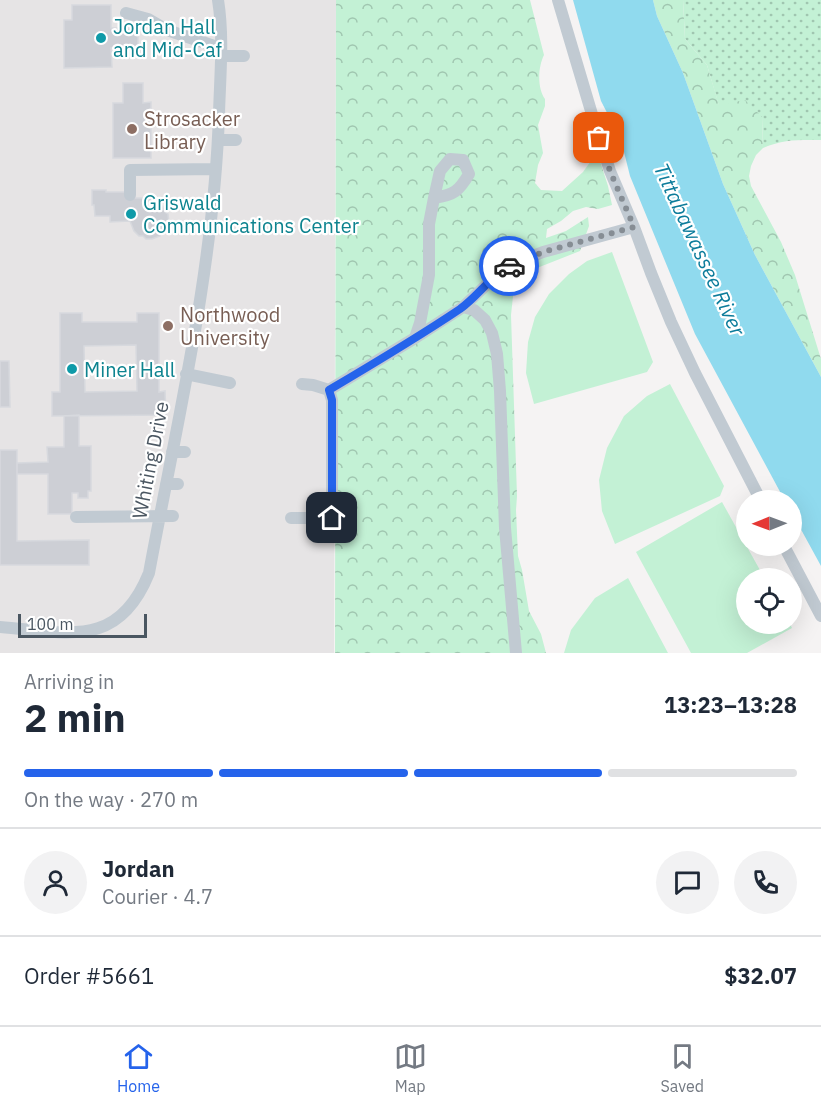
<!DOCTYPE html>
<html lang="en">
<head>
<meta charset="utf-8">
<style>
	:root { --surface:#fff; --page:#f2f2f3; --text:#1f2937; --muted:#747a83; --line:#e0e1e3; --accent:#2563eb }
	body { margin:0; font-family:"IBM Plex Sans",sans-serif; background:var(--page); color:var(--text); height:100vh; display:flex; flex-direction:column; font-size:22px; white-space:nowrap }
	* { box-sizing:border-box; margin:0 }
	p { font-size:20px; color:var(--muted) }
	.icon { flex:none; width:33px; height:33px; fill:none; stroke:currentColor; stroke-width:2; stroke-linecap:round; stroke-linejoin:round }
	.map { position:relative; height:653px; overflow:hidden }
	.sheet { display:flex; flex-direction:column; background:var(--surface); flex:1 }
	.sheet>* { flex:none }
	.needle { width:39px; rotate:269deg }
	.buttons { position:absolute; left:736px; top:490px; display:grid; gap:12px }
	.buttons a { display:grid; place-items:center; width:66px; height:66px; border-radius:50%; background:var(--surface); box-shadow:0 6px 24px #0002; font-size:30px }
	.scale { position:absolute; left:18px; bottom:15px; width:129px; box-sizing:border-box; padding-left:6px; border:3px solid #4a5661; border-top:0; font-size:16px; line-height:21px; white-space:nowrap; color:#4a5661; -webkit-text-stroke:4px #fff; paint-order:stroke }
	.pin { position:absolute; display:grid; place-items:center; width:51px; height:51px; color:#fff; margin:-26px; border-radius:12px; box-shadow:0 3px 9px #0006 }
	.courier { position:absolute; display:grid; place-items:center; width:60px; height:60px; margin:-30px; border:4px solid #2563eb; border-radius:50%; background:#fff; color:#222; box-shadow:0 2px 8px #0007 }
	.overview em { font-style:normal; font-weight:800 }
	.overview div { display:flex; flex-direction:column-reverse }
	.overview { display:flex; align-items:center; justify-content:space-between; height:102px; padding:0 24px }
	h1 { font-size:39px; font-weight:800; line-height:45px }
	.bar { display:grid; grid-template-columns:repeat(4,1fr); gap:9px 6px; align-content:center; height:72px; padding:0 24px }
	.bar i { height:8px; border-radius:4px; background:var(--line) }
	.bar .active { background:var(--accent) }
	.bar p { grid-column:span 4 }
	.line { display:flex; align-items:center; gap:15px; padding:0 24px; border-top:2px solid var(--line) }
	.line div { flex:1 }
	.round { display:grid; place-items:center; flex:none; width:63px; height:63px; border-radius:32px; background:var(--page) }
	.tab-bar { display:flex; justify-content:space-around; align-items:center; height:84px; border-top:2px solid var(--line); background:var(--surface); font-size:16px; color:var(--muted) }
	.tab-bar a { display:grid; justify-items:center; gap:3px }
	.tab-bar .active { color:var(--accent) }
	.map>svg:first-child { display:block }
	.education { fill:#e6e4e5 }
	.grass { fill:url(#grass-dots) }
	.forest { fill:url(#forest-crowns) }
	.garden { fill:#c3f1d5 }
	.water { fill:#90daee }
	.building { fill:#cdcfd5; stroke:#d7d9de; stroke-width:1.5; fill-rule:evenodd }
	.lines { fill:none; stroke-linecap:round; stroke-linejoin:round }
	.minor { stroke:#c1cad2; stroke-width:12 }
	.done { stroke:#868d94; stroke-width:6; stroke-dasharray:0 10.8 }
	.route { stroke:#2563eb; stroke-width:8 }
	.culture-dot { fill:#0f9aa8; stroke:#fff; stroke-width:2 }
	.education-dot { fill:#8d6e63; stroke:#fff; stroke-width:2 }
	.labels { text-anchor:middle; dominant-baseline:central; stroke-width:4.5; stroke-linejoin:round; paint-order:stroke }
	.culture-label { font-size:20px; fill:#0d838f; stroke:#fff; text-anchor:start }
	.education-label { font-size:20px; fill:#785e54; stroke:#fff; text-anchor:start }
	.street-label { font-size:20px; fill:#4a5661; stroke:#fff }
	.water-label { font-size:21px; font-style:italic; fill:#0c7c9b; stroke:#fff }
</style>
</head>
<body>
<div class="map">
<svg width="821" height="653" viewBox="0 0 821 653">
	<defs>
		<pattern id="grass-dots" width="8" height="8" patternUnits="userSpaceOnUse" patternTransform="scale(1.5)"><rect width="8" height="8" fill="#c3f1d5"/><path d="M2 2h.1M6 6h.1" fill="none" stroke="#a0c6b0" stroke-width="1.8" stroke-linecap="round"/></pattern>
		<pattern id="forest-crowns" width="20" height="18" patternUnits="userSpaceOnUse" patternTransform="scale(1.5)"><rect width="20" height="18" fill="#c3f1d5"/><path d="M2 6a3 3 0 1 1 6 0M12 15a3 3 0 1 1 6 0" fill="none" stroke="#a0c6b0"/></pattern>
	</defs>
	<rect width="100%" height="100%" fill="#f5f3f3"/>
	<path class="education" d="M0,0h336l-2,653h-334z"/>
	<path class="grass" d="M683,0h138v140c-23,0 -37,-1 -58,8l-1,-31 -43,-11 -12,-41 -22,-26z"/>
	<path class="forest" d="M336,0h194l14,55c-6,12 -7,33 1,44v7l-7,19 5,28 -5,12 -3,18 6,7 21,1 21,-19 10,-14 7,3 8,25 4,19 -14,4 -12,-2 -13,4 -12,10 -14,8 -1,9 20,-7 22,-14 1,9 -9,25 -43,17 -23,19 -3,28 6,181 -1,14 2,46 4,14 7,41 12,23 5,19h-211z
		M653,0h30l2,39 22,26 12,40 26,-5 17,17 1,31 -7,7 -5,11 -2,10 2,10 30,56 14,33 26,84v18l-66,-122 -32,-71 -40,-111 -26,-57z"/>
	<path class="garden" d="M612,252l41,110 -6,10 -113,32 -8,-31 2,-31 7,-25 14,-23 20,-20 18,-13z
		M670,384l54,102 -4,10 -105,48 -13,-33 -3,-31 8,-32 17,-32 23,-20z
		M722,502l43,77h-18v45h43l2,4 -45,25h-56l-55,-101z
		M628,578l40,75h-104l7,-23 24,-32z"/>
	<path class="water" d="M573,0h80l4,16 26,57 40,111 32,71 66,122v189l-29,-53v-12h-7l-90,-167 -65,-158 -9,-36 -20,-39z"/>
	<path class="building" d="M72,5h39v23h27v20h-27l1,19 -48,1v-48h8z
		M123,83h20v20l8,-1v56h-38v-55h10z
		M92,190h14v2h20l5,6h19v3l10,3 5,4v4l3,2 1,10 -3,3v3l-4,3 -2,3 -8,3h-6l-3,-3h-4l-5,-5 -4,-10 -20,1v-6h-15l-1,-11h-2z
		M60,313h22v9h55v-9h22v79l6,-1 1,24 -114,1v-24h8zM136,345l1,46 -52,1 -1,-46z
		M0,361h9l1,46h-10z
		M79,415v31h12v45h-3v7h-10v-5h-6v21h-24v-40h-31v-11l31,-1 -1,-15h17v-31z
		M0,450h17v91l72,-1v25h-89z"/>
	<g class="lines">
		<path class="minor" d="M558,0l36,121 16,50 24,56 17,46 20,49 24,51 66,128
			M126,13l22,6 19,11 53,18
			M220,56h24
			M218,140h18
			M130,195v-25l86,-1
			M463,307l11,3 11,10 7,13 5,21 3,37 5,137 11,125
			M415,338l5,-15 9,-48v-51l5,-26c20,-3 25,-7 35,-24l-6,-14 -13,-1 -10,12 -6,27
			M186,374l44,9
			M329,390l86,-52 48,-31 38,-36 14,-8 28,-11 91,-25
			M172,452h13
			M166,484h12
			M76,517l97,-1
			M291,518h41v-118l-3,-10 -16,-5 -11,-1
			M784,546l37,70
			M0,627c67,5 118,23 149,-54 28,-151 65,-305 70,-459 1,-38 5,-77 -1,-114"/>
	</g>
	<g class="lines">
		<path class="done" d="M509,266l34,-14 91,-25 -24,-56 -11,-33"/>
		<path class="route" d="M332,518v-118l-3,-10c44,-26 88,-52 131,-81 18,-13 30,-32 49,-43"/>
	</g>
	<g class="culture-dot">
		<circle cx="101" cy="38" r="6"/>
		<circle cx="131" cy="214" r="6"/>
		<circle cx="72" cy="369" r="6"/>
	</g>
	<g class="education-dot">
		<circle cx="132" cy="129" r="6"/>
		<circle cx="168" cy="326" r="6"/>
	</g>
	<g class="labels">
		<g class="culture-label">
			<text x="113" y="26">Jordan Hall<tspan x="113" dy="23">and Mid-Caf</tspan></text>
			<text x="143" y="202">Griswald<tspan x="143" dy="23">Communications Center</tspan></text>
			<text x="84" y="369">Miner Hall</text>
		</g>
		<g class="education-label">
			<text x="144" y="118">Strosacker<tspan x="144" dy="23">Library</tspan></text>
			<text x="180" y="314">Northwood<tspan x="180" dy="23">University</tspan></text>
		</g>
		<g class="street-label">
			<text transform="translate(150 460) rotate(-79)">Whiting Drive</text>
		</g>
		<g class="water-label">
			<text transform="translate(700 249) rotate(65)">Tittabawassee River</text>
		</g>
	</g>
</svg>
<div class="buttons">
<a><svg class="needle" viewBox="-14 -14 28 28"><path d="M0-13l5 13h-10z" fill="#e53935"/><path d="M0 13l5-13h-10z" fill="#747a83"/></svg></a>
<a><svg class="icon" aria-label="locate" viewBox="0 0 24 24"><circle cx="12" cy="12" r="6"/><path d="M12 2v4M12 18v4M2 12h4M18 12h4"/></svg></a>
</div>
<div class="scale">100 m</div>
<div class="pin" style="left:599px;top:138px;background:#ea580c"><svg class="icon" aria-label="bag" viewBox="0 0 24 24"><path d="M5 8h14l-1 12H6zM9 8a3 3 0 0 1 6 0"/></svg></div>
<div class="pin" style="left:332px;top:518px;background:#1f2937"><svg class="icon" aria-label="home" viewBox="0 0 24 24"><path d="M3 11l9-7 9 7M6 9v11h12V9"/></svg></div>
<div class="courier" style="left:509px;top:266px"><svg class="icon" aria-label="car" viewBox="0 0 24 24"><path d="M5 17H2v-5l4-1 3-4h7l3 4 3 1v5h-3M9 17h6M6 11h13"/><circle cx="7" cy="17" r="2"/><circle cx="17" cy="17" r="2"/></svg></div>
</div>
<section class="sheet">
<div class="overview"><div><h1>2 min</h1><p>Arriving in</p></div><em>13:23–13:28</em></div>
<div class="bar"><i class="active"></i><i class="active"></i><i class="active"></i><i></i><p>On the way · 270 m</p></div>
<div class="line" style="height:108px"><a class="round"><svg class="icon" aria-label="person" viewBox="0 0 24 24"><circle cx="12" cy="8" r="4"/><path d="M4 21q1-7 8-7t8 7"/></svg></a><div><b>Jordan</b><p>Courier · 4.7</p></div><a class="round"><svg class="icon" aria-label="chat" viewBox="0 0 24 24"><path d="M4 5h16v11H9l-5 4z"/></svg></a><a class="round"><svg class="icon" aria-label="phone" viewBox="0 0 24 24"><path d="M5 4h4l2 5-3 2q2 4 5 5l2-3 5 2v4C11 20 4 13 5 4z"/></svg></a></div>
<div class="line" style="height:78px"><div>Order #5661</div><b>$32.07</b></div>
</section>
<nav class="tab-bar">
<a class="active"><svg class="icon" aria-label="home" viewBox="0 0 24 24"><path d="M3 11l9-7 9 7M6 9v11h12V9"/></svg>Home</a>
<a><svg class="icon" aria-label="map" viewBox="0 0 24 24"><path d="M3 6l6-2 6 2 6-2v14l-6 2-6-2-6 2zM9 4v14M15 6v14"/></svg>Map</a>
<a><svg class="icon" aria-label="saved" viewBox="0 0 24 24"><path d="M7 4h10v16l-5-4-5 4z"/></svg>Saved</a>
</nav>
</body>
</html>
